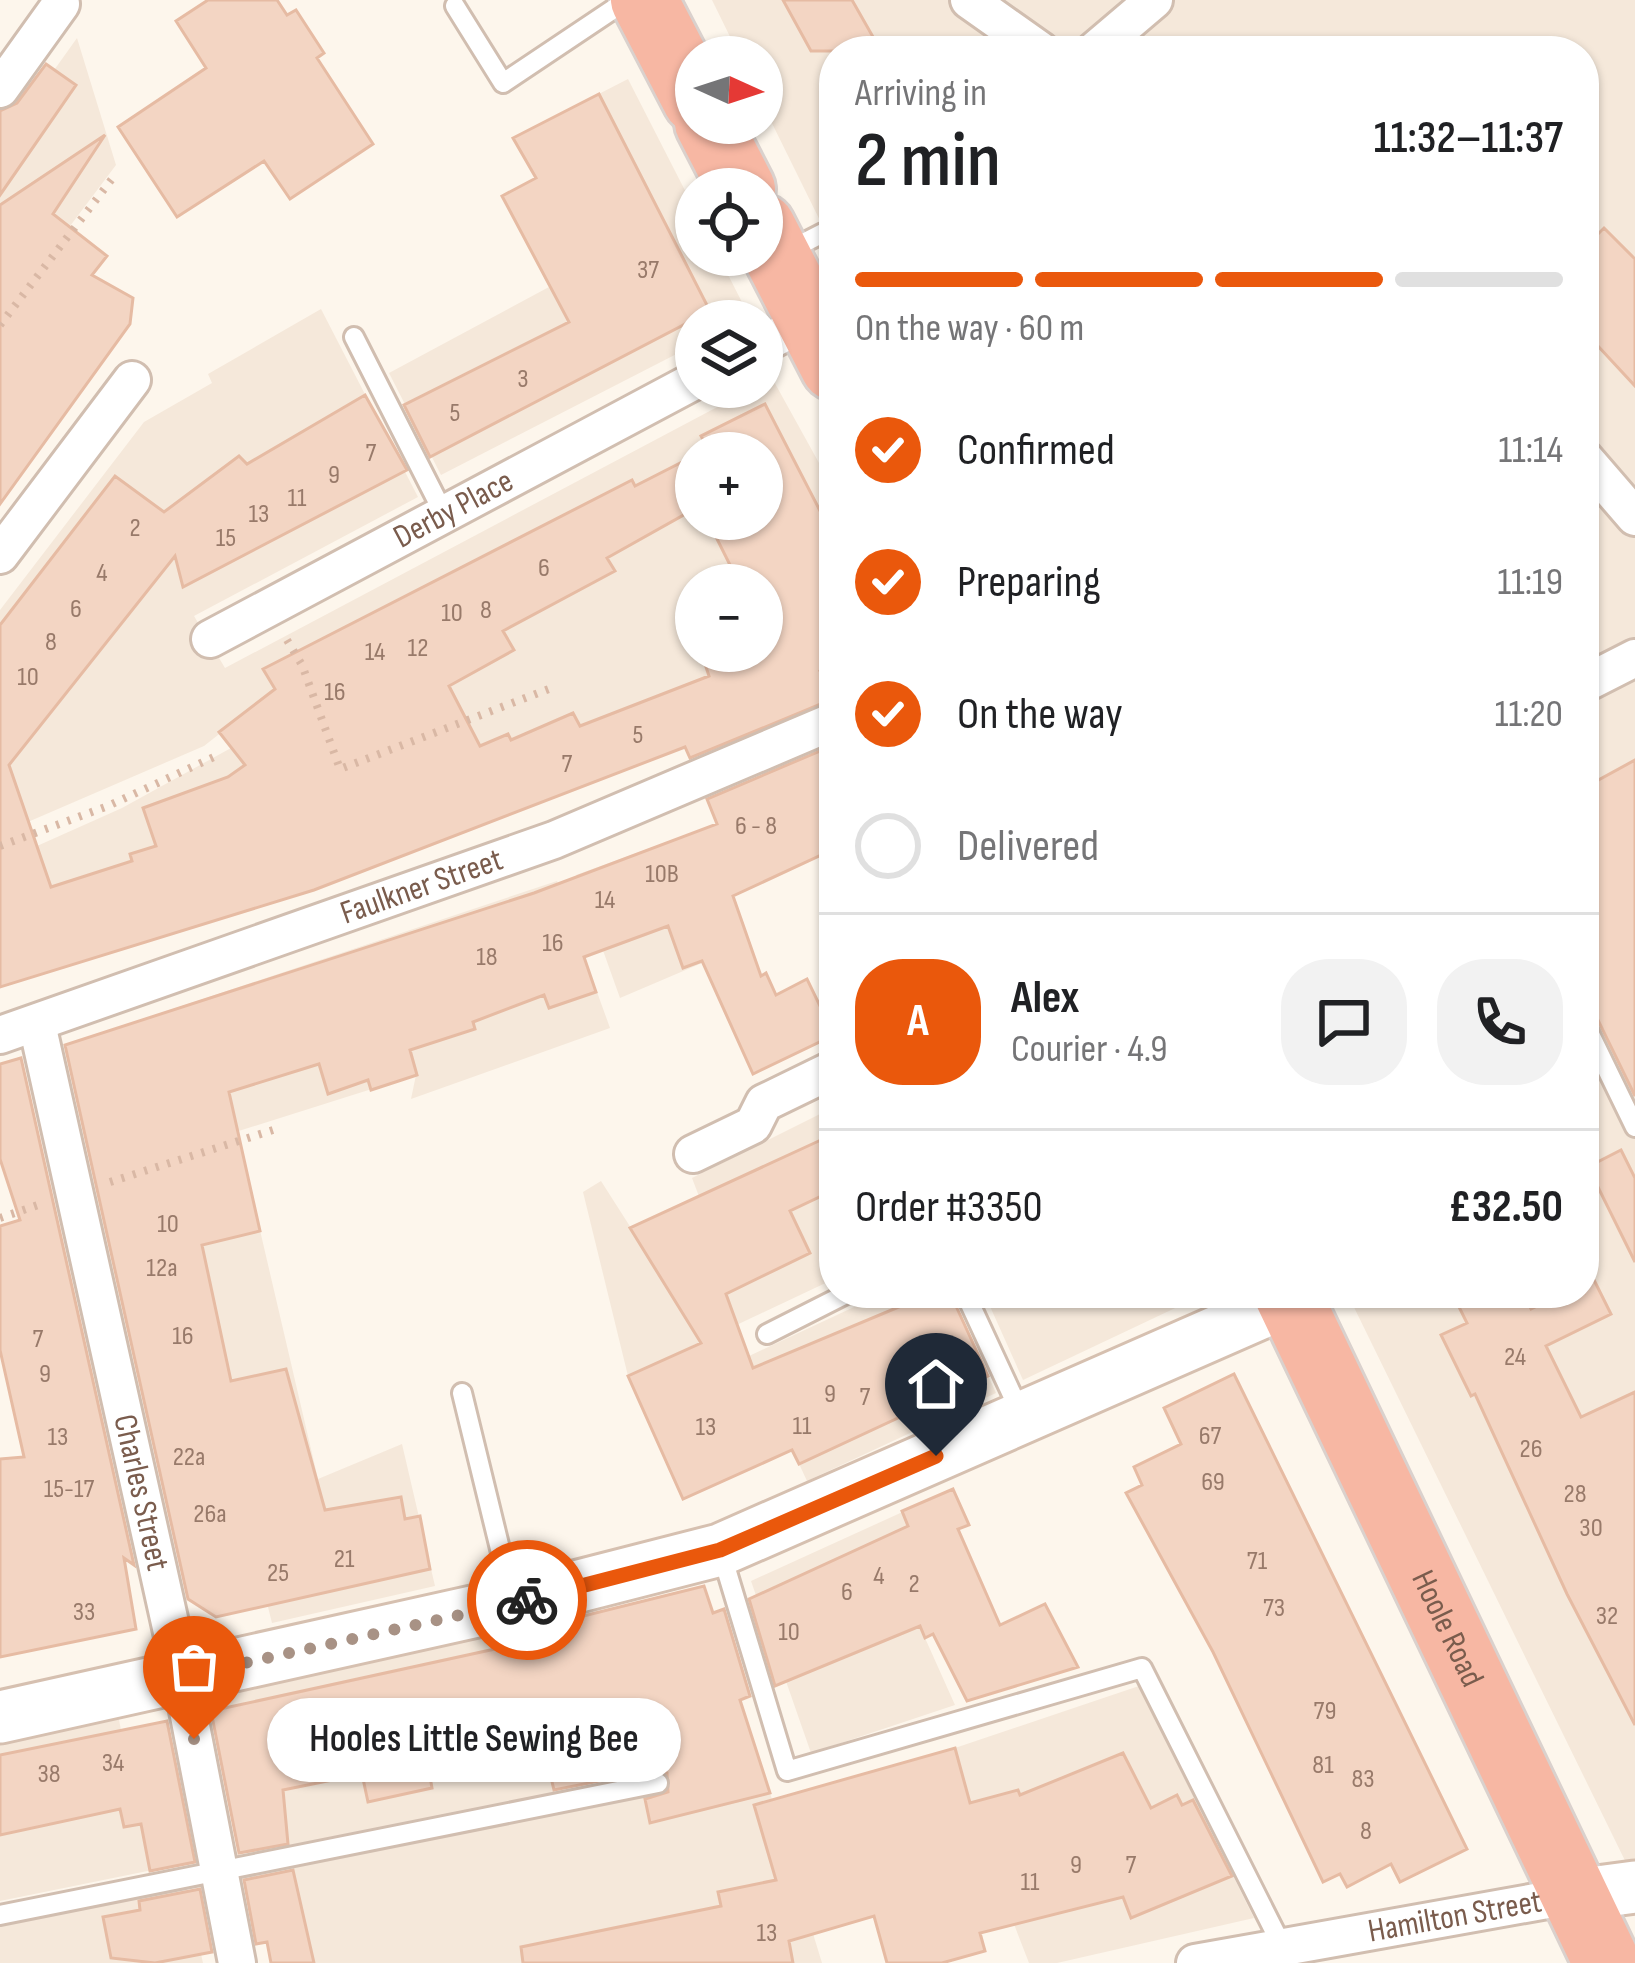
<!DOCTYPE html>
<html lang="en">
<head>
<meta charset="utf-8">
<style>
	:root { --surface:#fff; --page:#f2f2f2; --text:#202124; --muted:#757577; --line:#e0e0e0; --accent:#ea580c }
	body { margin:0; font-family:"Sofia Sans Condensed",sans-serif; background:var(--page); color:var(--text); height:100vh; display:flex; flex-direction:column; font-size:45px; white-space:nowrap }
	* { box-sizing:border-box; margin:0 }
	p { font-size:39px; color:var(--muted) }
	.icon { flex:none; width:66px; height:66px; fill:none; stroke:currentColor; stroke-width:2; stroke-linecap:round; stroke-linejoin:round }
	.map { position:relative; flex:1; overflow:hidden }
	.panel { position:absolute; left:819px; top:36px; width:780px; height:1272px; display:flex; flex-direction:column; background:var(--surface); border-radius:48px; box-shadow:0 3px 9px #0004 }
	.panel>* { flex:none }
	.needle { width:78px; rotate:93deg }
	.controls { position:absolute; left:675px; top:36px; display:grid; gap:24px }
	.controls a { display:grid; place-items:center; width:108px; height:108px; border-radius:50%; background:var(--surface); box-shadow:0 3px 9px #0004; font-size:60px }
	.pin { position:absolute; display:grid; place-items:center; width:102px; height:102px; color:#fff; margin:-123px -51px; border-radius:50% 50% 50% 0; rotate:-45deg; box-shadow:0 0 12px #0007 }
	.pin .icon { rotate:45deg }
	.courier { position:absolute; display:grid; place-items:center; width:120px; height:120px; margin:-60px; border:9px solid #ea580c; border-radius:50%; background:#fff; color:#222; box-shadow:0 3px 15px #0007 }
	.bubble { position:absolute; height:84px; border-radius:42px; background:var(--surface); box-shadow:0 3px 9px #0004; font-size:39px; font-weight:600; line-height:84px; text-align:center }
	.head em { font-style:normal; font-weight:600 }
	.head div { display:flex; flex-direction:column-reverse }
	.head { display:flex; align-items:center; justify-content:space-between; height:204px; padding:0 36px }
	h1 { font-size:78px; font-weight:600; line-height:90px }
	.bar { display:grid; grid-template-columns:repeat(4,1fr); gap:18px 12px; align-content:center; height:144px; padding:0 36px }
	.bar i { height:15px; border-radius:9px; background:var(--line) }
	.bar .active { background:var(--accent) }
	.bar p { grid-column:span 4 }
	.line { display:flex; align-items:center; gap:30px; padding:0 36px; border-top:3px solid var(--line) }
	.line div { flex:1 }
	.round { display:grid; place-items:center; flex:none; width:126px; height:126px; border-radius:48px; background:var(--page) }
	ol { padding:0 36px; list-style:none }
	li { display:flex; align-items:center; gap:36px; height:132px }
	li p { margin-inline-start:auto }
	li .icon { padding:12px; border-radius:50%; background:var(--accent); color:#fff; stroke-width:4 }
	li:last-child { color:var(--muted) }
	li i { width:66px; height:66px; border:6px solid var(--line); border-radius:50% }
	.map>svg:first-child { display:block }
	.residential { fill:#f5e8da; fill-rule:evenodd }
	.building { fill:#f3d5c3; stroke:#e6bba3; stroke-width:3 }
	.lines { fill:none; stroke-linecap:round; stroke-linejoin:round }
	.lane-casing { stroke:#d1beb0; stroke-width:24 }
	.street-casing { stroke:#d1beb0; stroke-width:42 }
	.secondary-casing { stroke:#d6c0b0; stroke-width:57 }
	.highway-casing { stroke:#dad1cd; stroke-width:72 }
	.path { stroke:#d9b8a5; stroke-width:8; stroke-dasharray:3 9; stroke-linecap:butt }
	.lane { stroke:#fff; stroke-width:18 }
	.street { stroke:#fff; stroke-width:36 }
	.secondary { stroke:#fff; stroke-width:51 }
	.highway { stroke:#f7b7a3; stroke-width:66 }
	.done { stroke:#a89285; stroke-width:12; stroke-dasharray:0 21.6 }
	.route { stroke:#ea580c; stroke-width:15 }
	.labels { text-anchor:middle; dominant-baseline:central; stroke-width:9; stroke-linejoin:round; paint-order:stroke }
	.number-label { font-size:27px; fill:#987a6a }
	.street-label { font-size:33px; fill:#7a5c4d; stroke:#fffaf3 }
</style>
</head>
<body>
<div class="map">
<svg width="1635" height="1963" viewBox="0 0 1635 1963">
	<rect width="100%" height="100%" fill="#fdf6ec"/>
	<path class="residential" d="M712,0h923v1881l-288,-588h237v-1242h-750v198l-72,-146v-46h-22z
		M77,38l39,127 -116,154v-173z
		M628,79l68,133v43h22l31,61 -53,5v23l-255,131 -52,-102 160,-86 -47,-91 34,-18 -23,-40z
		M321,309l97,188 -224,119 31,52 547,-290 62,112v199l-467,181 -301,96 -29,-120 85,-38 109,-60 20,-39 -47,37 -204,88v-224l144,-188 68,-39 -4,-9zM696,453h66v66h-66zM696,585h66v66h-66z
		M708,827l41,116 -129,55 -44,-123z
		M557,881l53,147 -199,71 5,-24 -313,99 -29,-132z
		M834,1107v172l-206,97 -45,-184 18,-11 30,47 69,-29 -8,-21z
		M252,1196l66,283 84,-35 33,142 -163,37 -5,-20 -51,14 -14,-9 -66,-313z
		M884,1293h66l46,100 -189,88 -58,-125z
		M984,1293h223l-184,87z
		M953,1489l16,36 -11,5 -15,100 -18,8 30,67 -144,48 -60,-172z
		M497,1631l36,73 26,107 148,-27 63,9 52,170h-551l-58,-273z
		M1139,1686l115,232 -197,45h-28l-50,-129 -24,-86z
		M117,1710l4,20 31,-6 30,140 -182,37v-165z
		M186,1887l17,76h-203v-38z"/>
	<path class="building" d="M208,0h69l10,15 9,-5 28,43 -7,5 56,86 -83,55 -26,-38 -87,56 -59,-90 88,-59 -30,-47z
		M783,0h69l29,51h-70z
		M46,64l30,21 -76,110v-84l17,-8z
		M599,94l111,217 -280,146 -26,-52 165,-83 -67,-126 34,-18 -23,-40z
		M105,135l-52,79 54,42 -15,19 41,23 -3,26 -130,180v-299z
		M1604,228l31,31v127l-51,-55v-83z
		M365,395l42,75 -224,117 -8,-31 -166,209 42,122 81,-26 -2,-7 26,-8 -13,-38 85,-31 17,-12 -26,-33 56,-43 -12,-20 369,-189 3,6 61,-31v53l-89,50 8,13 -112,60 11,19 -65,36 31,60 28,-12 3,6 62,-27 7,13 129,-50 -3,-9 34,-16h22l5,-15 -5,-51h-22l-33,-66h55v-66h-61l7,-4 -7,-13 64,-32 69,134v126l-14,7 13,28 -143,59 -5,-11 -371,143 -314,97v-362l115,-149 49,36 75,-56 8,8z
		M834,745v104l-101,47 28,80 5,-3 10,22 31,-16 27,56 -81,39 -51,-113 -19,7 -15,-42 -84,31 12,35 -47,16 -5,-13 -71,27 2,7 -65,21 7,25 -46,15 -3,-10 -40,14 -9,-30 -90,28 31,139 -58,14 29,136 55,-12 39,141 76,-13 4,22 15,-3 10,53 -214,48 -28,-18 -123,-554 469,-152 183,-69 -10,-25z
		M1635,760v336l-39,-80 -12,-10v-218z
		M21,1058l113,507 -10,-7 12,71 -136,28v-198l24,-2 -24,-107v-124l20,-6 -20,-61v-95z
		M834,1134v56l-44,21 20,42 -84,41 27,74 148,-62 49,-13 38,83 -189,88 -7,-14 -109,49 -55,-123 73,-33 -71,-115z
		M1621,1150l14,28v84l-47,-95z
		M1593,1278l18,36 -65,32 35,71 54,-25v333l-68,-131 -92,-200 -4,2 -30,-61 26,-12 -8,-16 28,-14h36l8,16 32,-16h21v-11z
		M1234,1374l233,475 -67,33 -9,-18 -44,23 -7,-13 -17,8 -110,-230 -87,-159 16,-8 -8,-18 47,-23 -17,-36z
		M953,1489l16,36 -11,4 42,96 45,-21 33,63 -111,34 -34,-67 -8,4 -5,-12 -145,60 -26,-87 159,-73 -6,-15z
		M704,1586l9,27 11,-4 26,87 -10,4 30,93 -120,30 -5,-24 23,-7 -1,-19 -12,-3 -101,20 -14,-57 -113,27 5,28 -64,14 -6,-28 -79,16 5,54 -49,9 -28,-142 293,-64 27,-18z
		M167,1721l28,141 -45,9 -9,-47 -17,3 -4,-18 -120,26v-80z
		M955,1748l15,55 48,-13 2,5 103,-42 28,55 26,-13 5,10 11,-5 39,76 -101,42 -8,-21 -143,36 5,18 -43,12h-55l-13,-47 -85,25 4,22h-270l-2,-16 200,-41 -3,-14 58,-12 -22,-75z
		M293,1870l21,93h-43l-4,-21 -11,2 -12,-64z
		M200,1889l12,63 -57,11 -44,-5 -8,-41 37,-7 -1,-9z"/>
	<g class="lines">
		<defs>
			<path id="lane" d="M455,6l48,77 124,-83
				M784,253l39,-20
				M354,337l90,177
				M1584,1022l51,105
				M965,1293l56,121
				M767,1334l81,-41
				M462,1393l50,205
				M721,1552l66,219 355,-103 139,276
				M0,1915l658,-132"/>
			<g id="street">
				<path d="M969,0l72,51"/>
				<path d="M1094,51l60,-51"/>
				<path d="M0,89l61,-85"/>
				<path d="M762,345l48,-26"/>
				<path d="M1584,458l51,59"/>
				<path d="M0,555l132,-175"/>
				<path id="s1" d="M210,639l486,-259"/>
				<path d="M1584,684l51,-26"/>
				<path id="s2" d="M37,1024l141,635 59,304"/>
				<path id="s3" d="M0,1035l554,-195 280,-119"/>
				<path d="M693,1154l60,-29 11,-22 70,-34"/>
				<path id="s4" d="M1195,1963l380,-68"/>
			</g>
			<path id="secondary" d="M0,1717l513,-114 207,-53 570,-250
				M1575,1895l60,-8"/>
			<g id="highway">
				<path d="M644,0l52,100"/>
				<path d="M708,123l34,66"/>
				<path d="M762,227l72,140"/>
				<path id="s5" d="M1287,1293l320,670"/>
			</g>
		</defs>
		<use href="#lane" class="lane-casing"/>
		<use href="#street" class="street-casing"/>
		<use href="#secondary" class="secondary-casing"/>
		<use href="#highway" class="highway-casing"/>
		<path class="path" d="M0,325l115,-150
			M287,640l15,25 38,104 214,-82
			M0,846l108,-40 110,-51
			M110,1182l163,-52
			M0,1218l38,-13"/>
		<use href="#lane" class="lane"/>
		<use href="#street" class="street"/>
		<use href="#secondary" class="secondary"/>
		<use href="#highway" class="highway"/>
	</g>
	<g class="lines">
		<path class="done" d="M194,1739l-12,-62 345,-77"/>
		<path class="route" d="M527,1600l193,-50 216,-94"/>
	</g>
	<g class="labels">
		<g class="number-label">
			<text x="648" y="270">37</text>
			<text x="523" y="379">3</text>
			<text x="455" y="413">5</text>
			<text x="371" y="453">7</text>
			<text x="334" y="475">9</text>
			<text x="297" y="498">11</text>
			<text x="259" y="514">13</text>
			<text x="135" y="528">2</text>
			<text x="226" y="538">15</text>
			<text x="544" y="568">6</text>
			<text x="102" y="573">4</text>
			<text x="76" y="609">6</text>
			<text x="486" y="610">8</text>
			<text x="452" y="613">10</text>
			<text x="51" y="642">8</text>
			<text x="418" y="648">12</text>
			<text x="375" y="652">14</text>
			<text x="28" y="677">10</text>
			<text x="335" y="692">16</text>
			<text x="638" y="735">5</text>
			<text x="567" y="764">7</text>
			<text x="756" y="826">6 - 8</text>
			<text x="662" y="874">10B</text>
			<text x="605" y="900">14</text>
			<text x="553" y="943">16</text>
			<text x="487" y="957">18</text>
			<text x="168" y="1224">10</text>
			<text x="162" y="1268">12a</text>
			<text x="183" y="1336">16</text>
			<text x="38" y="1339">7</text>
			<text x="1515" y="1357">24</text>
			<text x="45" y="1374">9</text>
			<text x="830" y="1394">9</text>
			<text x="865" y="1397">7</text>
			<text x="802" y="1426">11</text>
			<text x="706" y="1427">13</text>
			<text x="1210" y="1436">67</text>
			<text x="58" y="1437">13</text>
			<text x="1531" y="1449">26</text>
			<text x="189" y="1457">22a</text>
			<text x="1213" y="1482">69</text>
			<text x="69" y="1489">15-17</text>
			<text x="1575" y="1494">28</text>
			<text x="210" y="1514">26a</text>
			<text x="1591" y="1528">30</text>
			<text x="344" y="1559">21</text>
			<text x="1257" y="1561">71</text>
			<text x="278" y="1573">25</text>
			<text x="879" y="1576">4</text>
			<text x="914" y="1584">2</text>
			<text x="847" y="1592">6</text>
			<text x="1274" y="1608">73</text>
			<text x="84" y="1612">33</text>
			<text x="1607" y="1616">32</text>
			<text x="789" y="1632">10</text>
			<text x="1325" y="1711">79</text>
			<text x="113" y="1763">34</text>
			<text x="1323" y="1765">81</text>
			<text x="49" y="1774">38</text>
			<text x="1363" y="1779">83</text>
			<text x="1366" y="1831">8</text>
			<text x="1076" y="1865">9</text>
			<text x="1131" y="1865">7</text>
			<text x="1030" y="1882">11</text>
			<text x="767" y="1933">13</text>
		</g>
		<g class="street-label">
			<text stroke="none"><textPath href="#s1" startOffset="276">Derby Place</textPath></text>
			<text stroke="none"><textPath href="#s3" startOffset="447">Faulkner Street</textPath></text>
			<text stroke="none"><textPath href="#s2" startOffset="480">Charles Street</textPath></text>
			<text stroke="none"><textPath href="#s5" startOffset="372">Hoole Road</textPath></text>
			<text stroke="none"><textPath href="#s4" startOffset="264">Hamilton Street</textPath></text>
		</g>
	</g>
</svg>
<div class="controls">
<a><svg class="needle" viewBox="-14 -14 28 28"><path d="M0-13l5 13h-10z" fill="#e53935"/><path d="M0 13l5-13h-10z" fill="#757577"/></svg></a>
<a><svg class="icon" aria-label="locate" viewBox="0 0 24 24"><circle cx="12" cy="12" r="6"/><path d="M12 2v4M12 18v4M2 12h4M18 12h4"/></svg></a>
<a><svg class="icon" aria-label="layers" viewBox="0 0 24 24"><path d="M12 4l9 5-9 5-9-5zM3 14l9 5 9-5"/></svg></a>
<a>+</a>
<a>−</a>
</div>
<div class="pin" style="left:194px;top:1739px;background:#ea580c"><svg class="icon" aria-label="bag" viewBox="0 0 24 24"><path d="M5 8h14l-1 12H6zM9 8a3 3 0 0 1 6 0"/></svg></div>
<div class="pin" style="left:936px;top:1456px;background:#1f2937"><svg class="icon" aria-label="home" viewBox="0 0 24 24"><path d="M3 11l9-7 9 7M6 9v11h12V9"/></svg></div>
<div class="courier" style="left:527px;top:1600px"><svg class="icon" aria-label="bike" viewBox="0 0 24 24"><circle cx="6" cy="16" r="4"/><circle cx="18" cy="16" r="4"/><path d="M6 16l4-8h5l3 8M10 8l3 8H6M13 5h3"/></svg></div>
<div class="bubble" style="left:267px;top:1698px;width:414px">Hooles Little Sewing Bee</div>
<section class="panel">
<div class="head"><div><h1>2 min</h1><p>Arriving in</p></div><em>11:32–11:37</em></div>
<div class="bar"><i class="active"></i><i class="active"></i><i class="active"></i><i></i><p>On the way · 60 m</p></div>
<ol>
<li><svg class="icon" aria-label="check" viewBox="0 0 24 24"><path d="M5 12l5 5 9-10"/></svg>Confirmed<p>11:14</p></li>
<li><svg class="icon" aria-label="check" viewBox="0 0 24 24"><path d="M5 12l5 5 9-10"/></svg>Preparing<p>11:19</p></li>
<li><svg class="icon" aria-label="check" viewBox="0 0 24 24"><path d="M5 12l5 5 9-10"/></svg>On the way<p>11:20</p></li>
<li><i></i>Delivered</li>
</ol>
<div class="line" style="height:216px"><b class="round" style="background:var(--accent);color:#fff">A</b><div><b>Alex</b><p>Courier · 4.9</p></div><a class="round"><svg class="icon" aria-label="chat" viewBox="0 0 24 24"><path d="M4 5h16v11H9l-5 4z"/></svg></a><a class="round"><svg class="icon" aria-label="phone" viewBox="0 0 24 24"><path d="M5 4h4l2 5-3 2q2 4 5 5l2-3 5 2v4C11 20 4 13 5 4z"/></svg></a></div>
<div class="line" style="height:156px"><div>Order #3350</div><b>£32.50</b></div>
</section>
</div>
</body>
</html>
